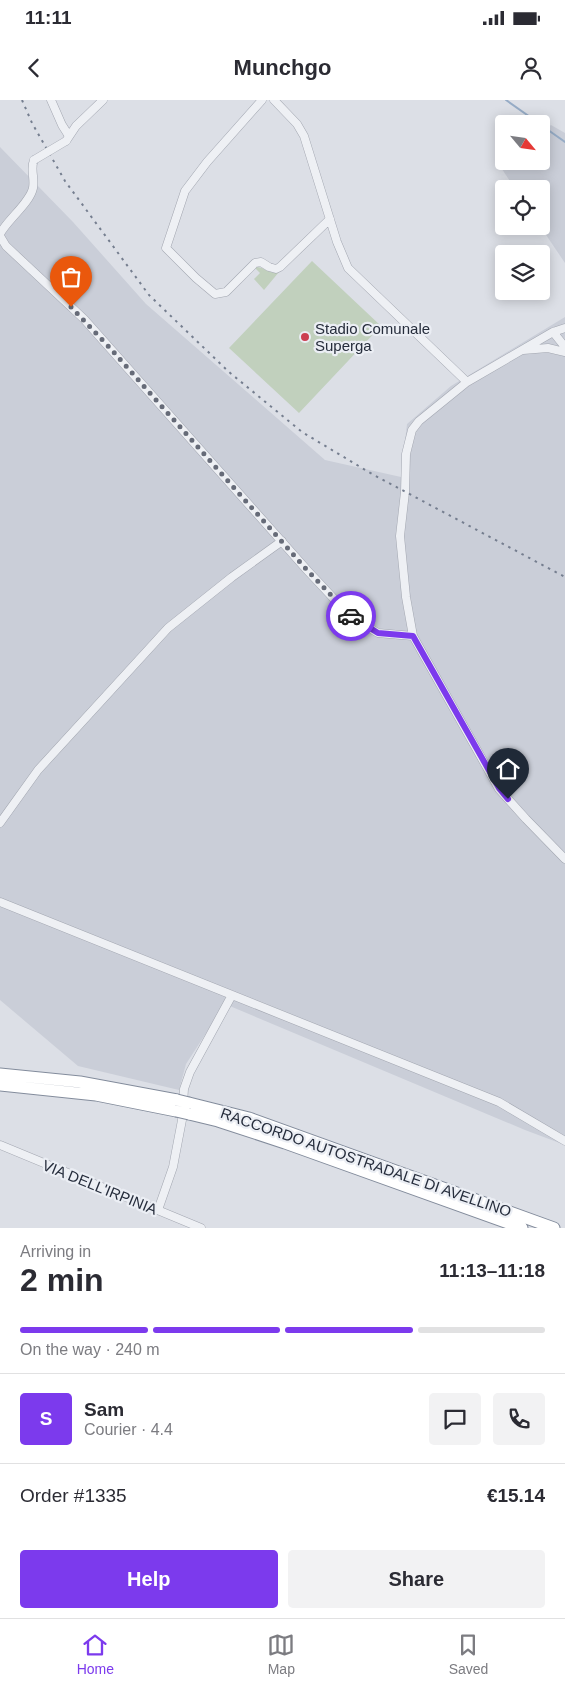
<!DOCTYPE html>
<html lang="en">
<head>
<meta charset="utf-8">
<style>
	:root { --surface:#fff; --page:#f2f2f3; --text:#2b2b33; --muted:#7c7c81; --line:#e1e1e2; --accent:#7c3aed }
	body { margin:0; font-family:Helvetica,sans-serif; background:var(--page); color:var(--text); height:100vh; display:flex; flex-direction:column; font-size:19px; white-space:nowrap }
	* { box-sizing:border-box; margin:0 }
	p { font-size:16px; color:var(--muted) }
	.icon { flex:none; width:28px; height:28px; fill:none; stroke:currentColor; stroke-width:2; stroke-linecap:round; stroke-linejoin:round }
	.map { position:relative; height:1128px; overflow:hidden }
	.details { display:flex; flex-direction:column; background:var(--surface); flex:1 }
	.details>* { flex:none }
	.needle { width:32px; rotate:119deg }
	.controls { position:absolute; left:495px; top:15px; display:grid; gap:10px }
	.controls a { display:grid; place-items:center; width:55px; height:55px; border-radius:5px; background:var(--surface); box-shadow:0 2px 12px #0003; font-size:25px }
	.pin { position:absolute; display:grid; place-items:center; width:42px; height:42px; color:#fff; margin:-51px -21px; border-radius:50% 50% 50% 0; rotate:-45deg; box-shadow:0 0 5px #0007 }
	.pin .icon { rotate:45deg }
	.courier { position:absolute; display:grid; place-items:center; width:50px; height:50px; margin:-25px; border:4px solid #7c3aed; border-radius:50%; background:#fff; color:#222; box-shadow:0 1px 6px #0007 }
	.headline em { font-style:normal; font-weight:600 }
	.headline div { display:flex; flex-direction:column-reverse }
	.headline { display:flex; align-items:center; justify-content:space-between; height:85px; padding:0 20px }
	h1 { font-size:32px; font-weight:600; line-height:38px }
	.bar { display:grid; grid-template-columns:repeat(4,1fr); gap:8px 5px; align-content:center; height:60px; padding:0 20px }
	.bar i { height:6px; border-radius:4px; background:var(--line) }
	.bar .on { background:var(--accent) }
	.bar p { grid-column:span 4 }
	.line { display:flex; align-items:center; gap:12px; padding:0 20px; border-top:1px solid var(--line) }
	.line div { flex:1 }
	.round { display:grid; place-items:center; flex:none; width:52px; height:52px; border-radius:5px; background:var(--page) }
	.cta { display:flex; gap:10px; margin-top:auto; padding:10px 20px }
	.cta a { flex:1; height:58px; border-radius:5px; background:var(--accent); color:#fff; font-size:20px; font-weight:600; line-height:58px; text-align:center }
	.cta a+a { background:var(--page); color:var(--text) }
	.status { display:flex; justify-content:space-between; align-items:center; height:35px; padding:0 25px; background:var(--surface); direction:ltr }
	.status svg { height:14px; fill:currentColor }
	header { display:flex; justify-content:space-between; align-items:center; height:65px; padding:0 20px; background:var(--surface); font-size:22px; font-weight:600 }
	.tabs { display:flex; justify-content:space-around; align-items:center; height:70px; border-top:1px solid var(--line); background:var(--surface); font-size:14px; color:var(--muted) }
	.tabs a { display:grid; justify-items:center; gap:2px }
	.tabs .on { color:var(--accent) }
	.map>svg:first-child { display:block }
	.built { fill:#caced8 }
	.green { fill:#c1d0bd }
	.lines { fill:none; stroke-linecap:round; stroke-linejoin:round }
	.stream { stroke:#96acc6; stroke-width:2 }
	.minor-casing { stroke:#a2a6b0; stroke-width:9 }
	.highway-casing { stroke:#838c9c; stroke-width:13 }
	.minor { stroke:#eef0f4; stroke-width:8 }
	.highway { stroke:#fff; stroke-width:11 }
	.rail { stroke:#757e8f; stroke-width:2; stroke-dasharray:2.5 5; stroke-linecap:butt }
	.minor-bridge-casing { stroke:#a2a6b0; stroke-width:9; stroke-linecap:butt }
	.highway-bridge-casing { stroke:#838c9c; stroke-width:13; stroke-linecap:butt }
	.minor-bridge { stroke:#eef0f4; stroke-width:8 }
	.highway-bridge { stroke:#fff; stroke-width:11 }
	.done { stroke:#666b78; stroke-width:5; stroke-dasharray:0 9 }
	.route { stroke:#7c3aed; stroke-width:6 }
	.poi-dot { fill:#cc3f50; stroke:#ebeef4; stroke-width:2 }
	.labels { text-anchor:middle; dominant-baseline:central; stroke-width:4.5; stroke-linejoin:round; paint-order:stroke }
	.poi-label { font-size:15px; fill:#262d3c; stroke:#ebeef4; text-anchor:start }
	.street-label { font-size:15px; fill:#262d3c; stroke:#ebeef4 }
</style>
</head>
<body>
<div class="status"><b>11:11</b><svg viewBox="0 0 49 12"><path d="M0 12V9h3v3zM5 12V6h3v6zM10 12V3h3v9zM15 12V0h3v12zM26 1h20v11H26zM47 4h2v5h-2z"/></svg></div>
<header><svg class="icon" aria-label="back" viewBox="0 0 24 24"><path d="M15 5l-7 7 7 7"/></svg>Munchgo<svg class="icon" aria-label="person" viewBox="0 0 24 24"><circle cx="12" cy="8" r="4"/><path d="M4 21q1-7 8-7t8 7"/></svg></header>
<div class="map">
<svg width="565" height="1128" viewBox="0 0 565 1128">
	<rect width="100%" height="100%" fill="#dcdfe6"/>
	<path class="built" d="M551,25l14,8v130l-25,-37 1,-37h-26l-13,-20 8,-8h31v-28z
		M0,47l73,75 73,82 179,156 76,17 6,-53 44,-38 114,-69v828l-40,-15 -300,-126 -39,60 -7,26 -101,-24 -78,-66z"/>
	<path class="green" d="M312,161l69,65 -82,87 -70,-65z
		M256,167c10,0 10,7 23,5l-15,18 -10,-11 6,-6 -5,-5z"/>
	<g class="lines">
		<path class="stream" d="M506,0l34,24
			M541,25l24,17"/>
		<defs>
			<path id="minor" d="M51,0l11,25 7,11
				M262,0l-55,62 -22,29 -19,57 30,30 19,16 11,-2 29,-29 6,-1 8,5 7,2 4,-2 50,-48
				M274,0l23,24 7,12 33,106 11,26 119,114
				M66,41l10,-15 27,-26
				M0,134c7,-14 30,-31 33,-46 2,-10 -3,-19 1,-28
				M0,136l6,10 78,73 223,251 44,47 27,16 35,3 -7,-39 -6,-61 5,-44 1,-38 6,-24 7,-9 48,-39 86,-50 12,-4
				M553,232l12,15
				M523,250l25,-2 17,4
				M413,536l86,153 27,30 39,40
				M0,723l38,-53 130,-142 64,-51 50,-36
				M0,802l499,200 66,39
				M0,1045l201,83
				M158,1110l15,-43 9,-47 2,-31 6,-17 42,-77"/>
			<path id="highway" d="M0,974l80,8 97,18
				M0,985l96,10 80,16
				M189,1003l60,15 305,110
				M189,1014l29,7 67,22 237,85"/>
		</defs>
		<use href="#minor" class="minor-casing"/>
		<use href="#highway" class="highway-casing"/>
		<use href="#minor" class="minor"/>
		<use href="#highway" class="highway"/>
		<path class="rail" d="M22,0l10,23 33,58 84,114 80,77 73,60 70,42 193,103"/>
		<defs>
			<path id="minor-bridge" d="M34,60l32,-19"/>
			<path id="highway-bridge" d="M177,1000l12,3
				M176,1011l13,3"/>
		</defs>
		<use href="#minor-bridge" class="minor-bridge-casing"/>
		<use href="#highway-bridge" class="highway-bridge-casing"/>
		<use href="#minor-bridge" class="minor-bridge"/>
		<use href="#highway-bridge" class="highway-bridge"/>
	</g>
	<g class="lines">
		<path class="done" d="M71,207l39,41 197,222 44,46"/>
		<path class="route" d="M351,516l27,17 35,3 86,152 9,11"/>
	</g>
	<circle class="poi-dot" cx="305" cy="237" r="5"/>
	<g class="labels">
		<g class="poi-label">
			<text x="315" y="228">Stadio Comunale<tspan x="315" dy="17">Superga</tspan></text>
		</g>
		<g class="street-label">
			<text transform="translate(366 1062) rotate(19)">RACCORDO AUTOSTRADALE DI AVELLINO</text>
			<text transform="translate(100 1087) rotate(22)">VIA DELL'IRPINIA</text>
		</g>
	</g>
</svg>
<div class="controls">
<a><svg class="needle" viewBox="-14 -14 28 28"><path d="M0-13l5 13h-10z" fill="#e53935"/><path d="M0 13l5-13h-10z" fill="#7c7c81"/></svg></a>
<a><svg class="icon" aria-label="locate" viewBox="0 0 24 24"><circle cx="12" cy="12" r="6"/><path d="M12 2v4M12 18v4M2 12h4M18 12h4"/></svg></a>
<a><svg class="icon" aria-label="layers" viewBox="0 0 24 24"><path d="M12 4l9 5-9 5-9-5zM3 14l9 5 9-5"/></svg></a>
</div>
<div class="pin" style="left:71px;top:207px;background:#ea580c"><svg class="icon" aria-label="bag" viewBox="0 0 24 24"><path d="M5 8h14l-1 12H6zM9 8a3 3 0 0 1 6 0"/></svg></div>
<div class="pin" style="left:508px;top:699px;background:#1f2937"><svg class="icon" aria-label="home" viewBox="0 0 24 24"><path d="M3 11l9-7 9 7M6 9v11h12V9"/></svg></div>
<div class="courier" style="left:351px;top:516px"><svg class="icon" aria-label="car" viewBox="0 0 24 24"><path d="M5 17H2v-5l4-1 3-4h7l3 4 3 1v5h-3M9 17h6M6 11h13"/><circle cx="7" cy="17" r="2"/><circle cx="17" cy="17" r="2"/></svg></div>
</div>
<section class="details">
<div class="headline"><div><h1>2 min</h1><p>Arriving in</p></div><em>11:13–11:18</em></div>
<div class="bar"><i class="on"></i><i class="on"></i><i class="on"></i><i></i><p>On the way · 240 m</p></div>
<div class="line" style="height:90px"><b class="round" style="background:var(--accent);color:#fff">S</b><div><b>Sam</b><p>Courier · 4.4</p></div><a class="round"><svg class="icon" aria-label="chat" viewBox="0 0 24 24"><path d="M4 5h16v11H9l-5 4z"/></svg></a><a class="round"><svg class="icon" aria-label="phone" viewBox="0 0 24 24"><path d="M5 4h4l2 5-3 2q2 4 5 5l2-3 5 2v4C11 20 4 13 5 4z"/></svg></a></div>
<div class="line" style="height:65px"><div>Order #1335</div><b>€15.14</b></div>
<div class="cta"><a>Help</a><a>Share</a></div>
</section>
<nav class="tabs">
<a class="on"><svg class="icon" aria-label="home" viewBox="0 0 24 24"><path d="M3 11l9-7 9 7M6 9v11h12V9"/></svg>Home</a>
<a><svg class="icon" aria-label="map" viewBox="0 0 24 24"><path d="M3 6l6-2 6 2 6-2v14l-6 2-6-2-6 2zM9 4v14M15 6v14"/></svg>Map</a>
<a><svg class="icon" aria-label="saved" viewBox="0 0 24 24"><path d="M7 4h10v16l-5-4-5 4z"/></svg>Saved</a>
</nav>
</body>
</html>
